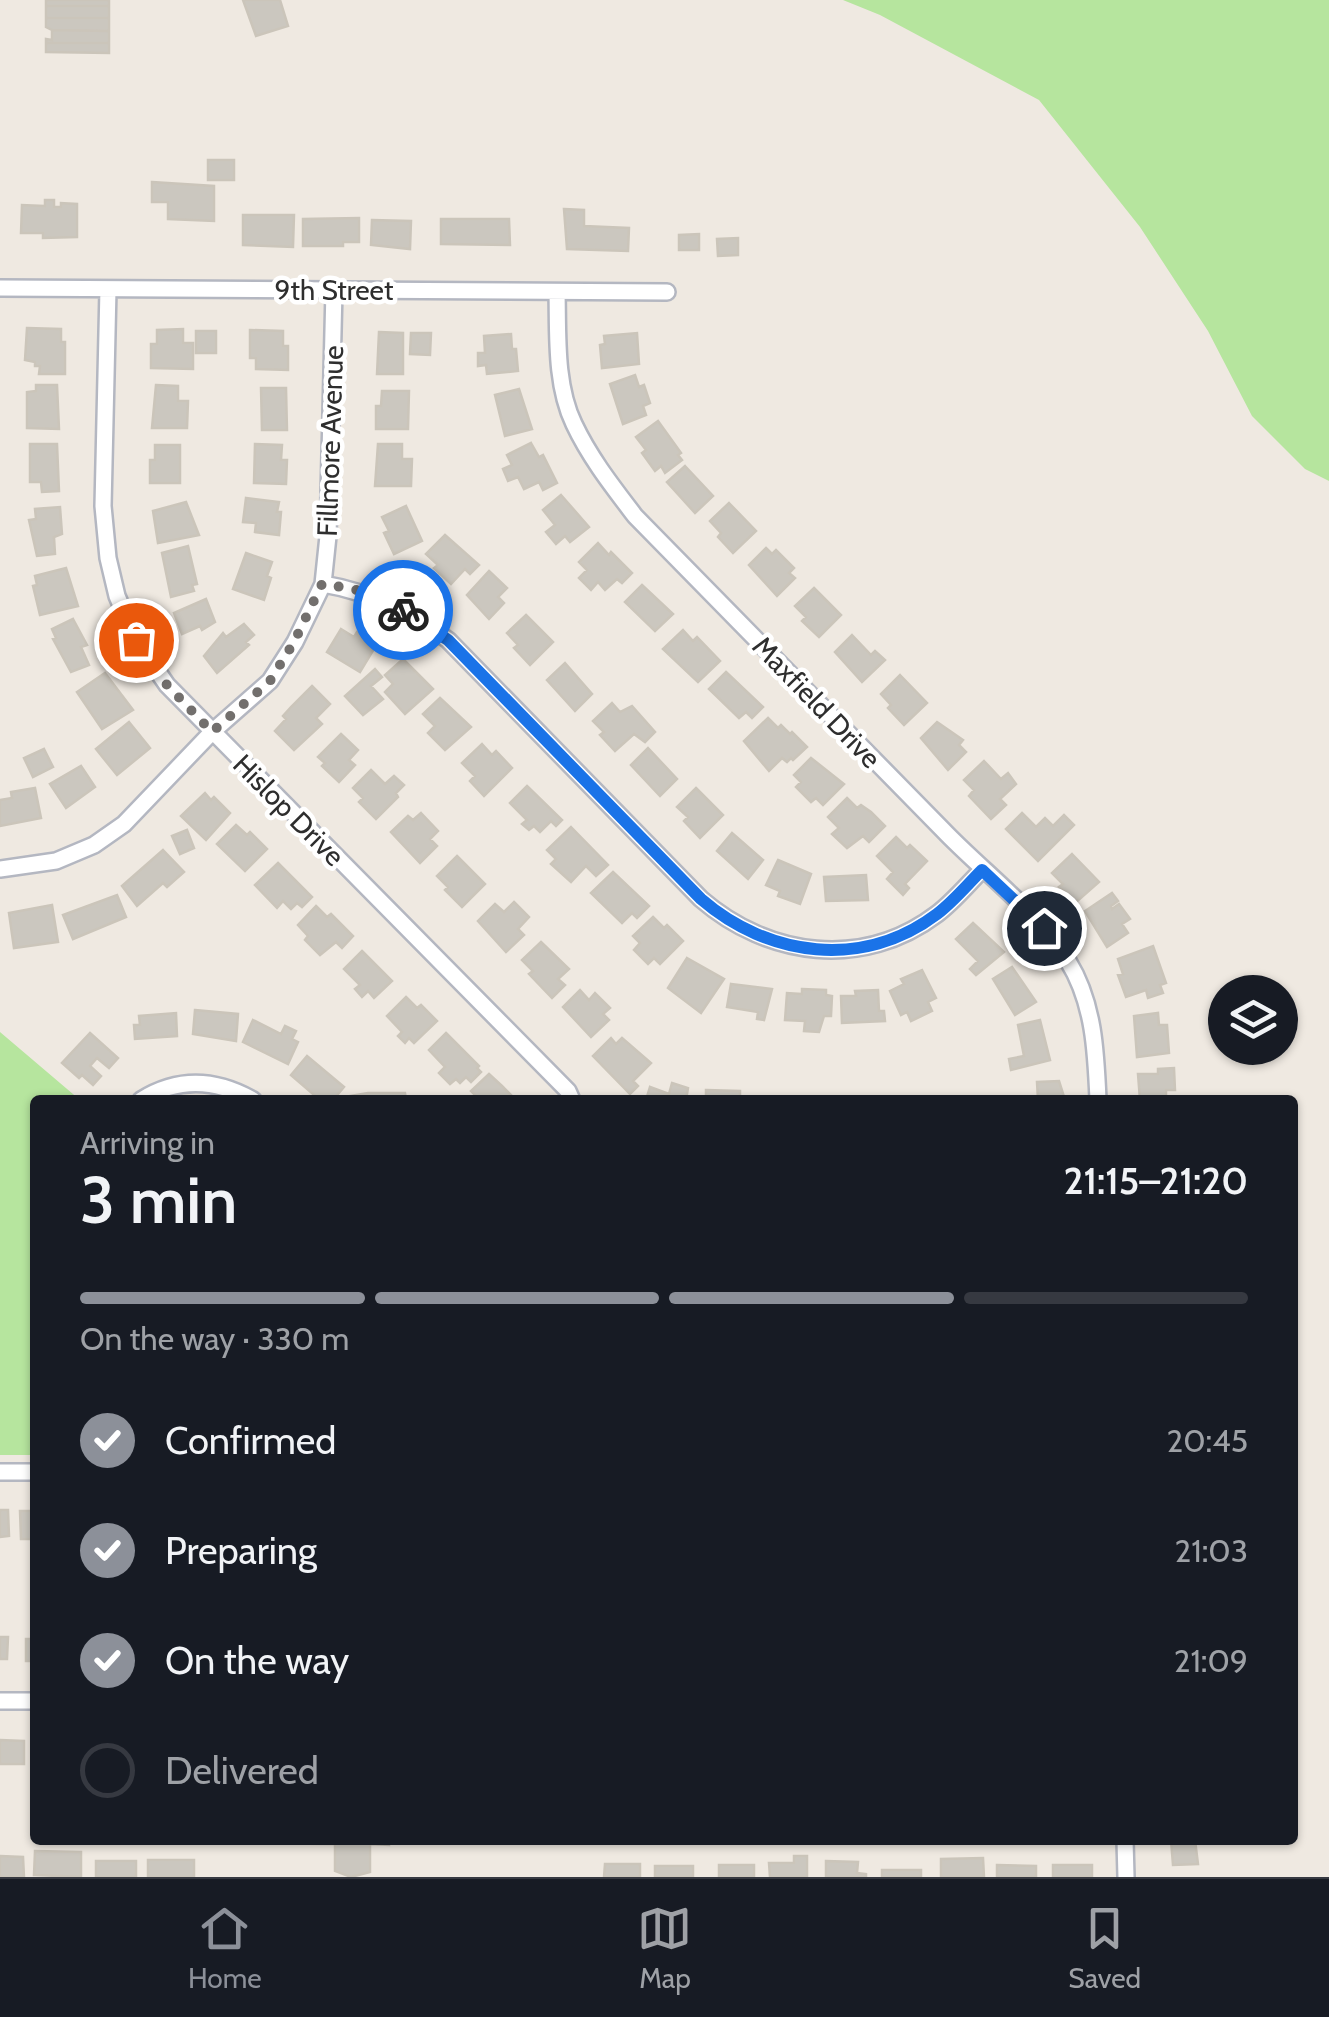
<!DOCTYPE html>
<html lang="en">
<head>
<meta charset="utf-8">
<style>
	:root { --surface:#171b24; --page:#20242c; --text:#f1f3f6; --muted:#9ea1a6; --line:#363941; --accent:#8c9099 }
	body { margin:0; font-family:Cabin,sans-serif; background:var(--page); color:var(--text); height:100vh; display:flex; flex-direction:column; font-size:38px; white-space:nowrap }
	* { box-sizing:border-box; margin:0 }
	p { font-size:32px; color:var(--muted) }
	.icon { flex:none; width:55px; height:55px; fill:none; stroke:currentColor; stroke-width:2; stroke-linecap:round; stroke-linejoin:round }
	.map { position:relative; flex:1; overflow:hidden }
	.drawer { position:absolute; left:30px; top:1095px; width:1268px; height:750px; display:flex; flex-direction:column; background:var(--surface); border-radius:10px; box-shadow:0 2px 8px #0004 }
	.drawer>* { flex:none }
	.buttons { position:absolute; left:1208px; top:975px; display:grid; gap:20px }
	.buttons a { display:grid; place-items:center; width:90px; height:90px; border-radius:50%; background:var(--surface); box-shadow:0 2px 8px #0004; font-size:50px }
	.pin { position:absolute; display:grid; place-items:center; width:85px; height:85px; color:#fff; margin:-42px; border:5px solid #fff; border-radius:50%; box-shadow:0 2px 10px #0007 }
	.courier { position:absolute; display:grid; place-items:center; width:100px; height:100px; margin:-50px; border:8px solid #1a73e8; border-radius:50%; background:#fff; color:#222; box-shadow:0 2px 12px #0007 }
	.summary em { font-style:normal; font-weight:600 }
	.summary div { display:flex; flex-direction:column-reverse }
	.summary { display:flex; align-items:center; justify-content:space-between; height:170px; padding:0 50px }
	h1 { font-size:65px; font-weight:600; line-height:75px }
	.bar { display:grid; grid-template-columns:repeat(4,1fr); gap:15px 10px; align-content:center; height:120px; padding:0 50px }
	.bar i { height:12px; border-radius:8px; background:var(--line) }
	.bar .active { background:var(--accent) }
	.bar p { grid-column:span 4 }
	ol { padding:0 50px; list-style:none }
	li { display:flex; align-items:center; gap:30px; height:110px }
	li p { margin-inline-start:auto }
	li .icon { padding:10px; border-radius:50%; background:var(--accent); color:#fff; stroke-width:4 }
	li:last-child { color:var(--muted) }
	li i { width:55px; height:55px; border:5px solid var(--line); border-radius:50% }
	.tab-bar { display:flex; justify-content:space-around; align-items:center; height:140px; border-top:2px solid var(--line); background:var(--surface); font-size:28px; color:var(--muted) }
	.tab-bar a { display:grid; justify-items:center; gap:5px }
	.tab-bar .active { color:var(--accent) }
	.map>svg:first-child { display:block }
	.green { fill:#b6e59e }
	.building { fill:#cbc7bf; stroke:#cbc5ba; stroke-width:2.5 }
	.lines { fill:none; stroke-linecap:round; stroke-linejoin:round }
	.minor-casing { stroke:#b4b7c1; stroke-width:20 }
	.minor { stroke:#fff; stroke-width:15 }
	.done { stroke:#726f6d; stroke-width:10; stroke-dasharray:0 18 }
	.route { stroke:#1a73e8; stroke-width:12 }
	.labels { text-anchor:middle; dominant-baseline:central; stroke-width:9; stroke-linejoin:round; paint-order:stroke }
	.street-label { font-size:28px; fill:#2e2e2e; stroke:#fff }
</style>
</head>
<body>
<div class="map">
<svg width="1329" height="1877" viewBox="0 0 1329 1877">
	<rect width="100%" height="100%" fill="#efe9e1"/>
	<path class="green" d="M843,0h486v481l-24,-12 -53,-53 -44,-85 -68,-104 -101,-127 -159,-85z
		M0,1032l80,68h-45v355h-35z"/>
	<path class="building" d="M46,0h63v6h-63z
		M243,0h37l8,26 -32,10z
		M46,6h63v12h-63z
		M46,18h63v13l-57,-1 -6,-3z
		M52,30l57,1v12h-63v-4l6,1z
		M46,43h63v10l-63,-1z
		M208,160h26v20h-26z
		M152,182l62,4v35l-46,-2v-17h-16z
		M45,200h9v7h7v-4l16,1v33l-34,1v-5h-22l1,-28 23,1z
		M564,209l20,1v16l45,2 -1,23 -61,-2z
		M243,215h51l-1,32 -50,-2z
		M359,218v24h-16v4h-40v-27z
		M441,219h68l1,26 -69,-1z
		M372,220l39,1 -1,28 -39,-4z
		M699,234v16h-20v-15z
		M738,238v17l-20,1 -1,-17z
		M27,328l34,1v13h4v32h-26l1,-8h-5v-4l-10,-2z
		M183,329v14h10v26l-42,-1v-24h6v-14z
		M250,330l33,1v15h5v24l-32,-1v-11h-6z
		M196,331h20v22h-20z
		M379,332l24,1v41h-26z
		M411,333h20l-1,22 -20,-1z
		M637,333l2,31 -37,4 -2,-23 5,-1 -1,-8z
		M511,334l1,15h4l2,22 -31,3 -1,-9 -8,1v-13h7l-1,-17z
		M635,375l4,12 5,-2 6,18 -7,3 3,9 -23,9 -13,-40z
		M36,385h21l2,44 -32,-1v-36l9,-1z
		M156,385l22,1v15h10l-1,27h-35z
		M261,388h25l1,42h-25z
		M519,389l13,40 -27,7 -10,-41z
		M382,391h27l-1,38h-32v-23h5z
		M658,421l23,32 -3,2 4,5 -17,13 -4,-7 -6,5 -13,-18 4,-3 -10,-13z
		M531,443l8,14 4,-2 14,28 -14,7 -4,-8 -15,7 -6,-12 -10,4 -5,-12 9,-4 -5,-10z
		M30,444h27l2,47 -17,1 -1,-10h-11z
		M255,444l27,1 -1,15h6l-1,24 -32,-1z
		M378,444h24v15h10l-1,27h-36z
		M155,445h25v38h-30v-23h5z
		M685,466l28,30 -18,17 -28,-31z
		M561,495l28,32 -19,15 -5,-6 -9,8 -10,-12 9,-7 -12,-15z
		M246,498l33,4 -2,10h4l-2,23 -24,-3 1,-9 -13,-1z
		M186,502l13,33 -41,8 -5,-32z
		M729,503l27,28 -23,22 -15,-16 3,-4 -11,-12z
		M406,506l16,35 -28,13 -10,-21 5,-2 -7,-14z
		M60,507l2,27 -8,3 1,17 -18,2 -8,-36 7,-1 -1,-10z
		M445,535l34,30 -9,9 -5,-5 -14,15 -17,-16 4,-3 -12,-11z
		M598,543l11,12 2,-3 21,21 -10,10 -5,-4 -12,11 -7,-8 -7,8 -12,-12 8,-8 -8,-8z
		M188,546l9,38 -5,1 2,6 -23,6 -9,-44z
		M766,548l6,6 4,-4 18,18 -5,5 6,5 -18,18 -28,-31z
		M246,553l26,9 -5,14 4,2 -7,22 -31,-11z
		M66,568l12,38 -38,9 -7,-29 4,-1 -2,-9z
		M489,571l18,17 -9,9 6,6 -15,16 -22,-24z
		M642,585l31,29 -18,17 -30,-29z
		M814,588l27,27 -22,22 -17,-16 4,-4 -11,-11z
		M206,599l9,23 -13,8 -2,-4 -18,8 -8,-21z
		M526,615l27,27 -23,23 -16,-17 4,-3 -11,-12z
		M73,619l14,26 -6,2 8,18 -18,7 -18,-33 3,-1 -4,-9z
		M244,624l10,11 -8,7 3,3 -32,28 -13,-17 19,-23 3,4z
		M341,629l13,8 3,-5 20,12 -17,28 -33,-20z
		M683,630l10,11 4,-4 23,24 -22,21 -35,-33z
		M852,635l19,20 4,-4 10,9 -23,22 -27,-30z
		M403,659l30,30 -28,25 -20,-22 8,-8 -8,-9z
		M565,663l27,31 -17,17 -28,-31z
		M375,669l7,8 -11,9 12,13 -20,16 -18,-19z
		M726,672l37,35 -11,11 -6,-6 -7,6 -30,-29z
		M105,673l28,37 -31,19 -25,-37z
		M900,675l27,28 -23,22 -16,-17 3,-3 -10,-11z
		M312,686l18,18 -14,14 6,6 -28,26 -19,-19 11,-12 -3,-3 8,-9z
		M440,698l31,29 -26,23 -17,-17 7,-7 -12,-12z
		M612,703l8,9 12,-6 23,26 -10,10 -11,-8 -19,17 -15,-16 4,-3 -11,-11z
		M768,718l10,10 3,-3 9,9 2,-2 15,15 -14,13 -2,-2 -4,4 -5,-4 -13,13 -25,-30z
		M129,722l21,26 -33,27 -21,-26z
		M937,722l26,18 -4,5 7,7 -18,18 -27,-32z
		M341,734l17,16 -9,10 6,5 -16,17 -17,-16 3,-3 -7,-6z
		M482,744l10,11 4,-4 16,17 -28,28 -14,-15 5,-5 -13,-13z
		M648,748l29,31 -17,17 -29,-31z
		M44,749l9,18 -20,10 -9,-19z
		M811,758l33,26 -21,21 -7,-7 -5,4 -15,-15 5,-5 -7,-7z
		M984,761l17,18 7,-6 8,11 -16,15 6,6 -15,14 -22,-23 5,-6 -10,-10z
		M81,766l14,21 -29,21 -16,-24z
		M371,770l14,14 9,-8 10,9 -8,8 2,4 -22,22 -17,-17 4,-4 -10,-10z
		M527,786l35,34 -6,6 -5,-5 -11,11 -6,-6 -5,4 -7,-6 5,-4 -17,-17z
		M35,788l6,30 -41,8v-26l12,-2 -1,-6z
		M696,788l27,27 -23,23 -16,-17 4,-4 -11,-10z
		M205,793l6,7 3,-3 16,16 -24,27 -25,-24z
		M847,798l10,10 4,-3 10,7 14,14 -16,16 -6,-6 -16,12 -15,-14 7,-6 -11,-11z
		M421,813l17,18 -8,8 7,7 -17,17 -29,-31 17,-16 5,4z
		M1022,813l14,14 9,-9 8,8 11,-11 10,10 -36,36 -32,-32z
		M236,825l11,10 3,-3 17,17 -22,22 -28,-27z
		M571,827l37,38 -12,11 -10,-10 -15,16 -20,-18 5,-5 -9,-9z
		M187,830l7,18 -14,6 -8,-18z
		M732,833l31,27 -15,19 -31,-28z
		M896,837l11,11 3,-3 17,16 -22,23 4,4 -6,7 -16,-16 6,-7 -16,-16z
		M163,850l21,22 -17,15 -4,-4 -26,23 -15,-20z
		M1072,854l27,28 -24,21 -16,-16 4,-3 -11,-11z
		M457,856l28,28 -23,23 -17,-17 3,-3 -11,-11z
		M778,860l33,14 -11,30 -22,-8 2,-5 -14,-6z
		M278,863l34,34 -10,10 -5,-4 -6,6 -8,-8 -6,7 -22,-23z
		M613,872l36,34 -12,12 -5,-5 -10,10 -31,-30z
		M866,875l2,25 -42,1 -2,-24z
		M1112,893l6,8 -7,5 1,3 7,-5 11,15 -8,5 6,9 -21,14 -22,-36z
		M117,895l9,22 -53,22 -10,-24z
		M514,902l15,15 -11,12 6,6 -18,17 -28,-31 17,-17 9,8z
		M52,905l6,37 -44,6 -5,-35z
		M316,906l11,11 4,-3 22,22 -11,12 -6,-6 -16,13 -15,-15 3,-4 -10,-11z
		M653,917l11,11 3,-3 16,16 -23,23 -6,-6 -6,6 -14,-14 6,-7 -7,-7z
		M973,923l31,29 -28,23 -6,-6 8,-8 -22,-22z
		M541,942l28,27 -11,10 7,6 -13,13 -23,-24 4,-3 -11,-11z
		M1153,946l13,37 -6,2 3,8 -15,5 -2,-8 -20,7 -8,-22 5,-1 -5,-15z
		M362,951l30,30 -18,17 -6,-7 -6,6 -7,-8 5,-4 -16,-16z
		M687,958l37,21 -23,34 -33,-25z
		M1012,967l24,35 -21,13 -22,-36z
		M922,970l14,28 -8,4 4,9 -21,10 -4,-9 -6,3 -11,-24 14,-7 -3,-5z
		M731,984l41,5 -8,31 -7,-1 1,-7 -31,-5z
		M802,989l24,1v5l6,1 -1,20h-7l-5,16 -15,-1 1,-10 -20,-1 2,-27 15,1z
		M580,990l9,10 6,-7 15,15 -7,6 6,6 -18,17 -28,-30z
		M878,990l1,21h5l1,10 -43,2 -1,-27h15l-1,-5z
		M406,997l11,11 4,-3 16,16 -23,22 -5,-5 -4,5 -7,-7 4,-4 -15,-16z
		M195,1010l43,4 -2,27 -43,-7z
		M176,1013l1,23 -42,3 -1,-14h6l-1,-9z
		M1158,1013l1,12h8l2,28 -32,4 -3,-41z
		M253,1020l28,14 4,-8 11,5 -4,8 6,3 -10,22 -45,-22z
		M1040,1020l10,40 -39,10 -2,-11 15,-3 -6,-31z
		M90,1033l28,25 -9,10 -12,-10 -7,8 11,10 -8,9 -11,-10 -3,3 -17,-15z
		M446,1033l33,33 -2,2 4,4 -10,10 -5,-5 -6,6 -4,-4 -6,5 -11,-11 6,-6 -16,-17z
		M611,1038l5,6 6,-6 29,25 -18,18 5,5 -8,8 -37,-38z
		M307,1056l37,31 -11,13h-13l-29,-25z
		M1174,1068l1,22h-9v10h-26l-2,-26h20v-5z
		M489,1074l13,12 14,14h-36l-9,-9z
		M1059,1081l6,19h-27l-1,-18z
		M672,1083l16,5 -2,12h-40l4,-13 19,7z
		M706,1090l34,1v9h-34z
		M368,1093h37l1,7h-56v-4z
		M0,1510h8l1,26 -9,1z
		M20,1511h15v28h-14z
		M0,1637h8l-1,22h-7z
		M26,1639h9v22h-9z
		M0,1740l24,1v23h-24z
		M226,1840h163v5l-19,-1v28l-19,5 -16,-6v-27l-109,-1z
		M1171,1840h24l3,24 -25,1z
		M35,1851l46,1v25l-47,-2z
		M0,1856l23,1 1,20h-24z
		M794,1856h13v21h-37l-1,-14h25z
		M983,1858l1,19h-43v-18z
		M148,1860h46v17h-46z
		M96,1861h40v16h-40z
		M826,1861l32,1 -1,11 9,1v3h-40z
		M605,1864h35v13h-36z
		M719,1865h35v12h-35z
		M997,1865l39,1v11h-39z
		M1053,1865h39v12h-39z
		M655,1866h38v11h-38z
		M882,1870h39v7h-39z"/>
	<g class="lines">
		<defs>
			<path id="minor" d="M0,288l667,4
				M108,289l-5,217 5,52 9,38 19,44 31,45 401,406 4,9
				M557,292c1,42 -2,93 17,132 16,34 39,63 61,92 103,105 205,210 308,314 38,40 98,85 125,131 26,42 28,91 30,139
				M323,584c48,8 86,28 125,56l253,259c67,58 162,71 236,15 16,-12 30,-29 45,-44
				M0,869l56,-8 38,-16 30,-21 88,-92 58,-51 25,-39 28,-58 5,-48 6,-246
				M141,1100c37,-23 75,-21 112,0
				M0,1472h35
				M0,1701h35
				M1125,1840l1,37"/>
		</defs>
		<use href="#minor" class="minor-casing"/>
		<use href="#minor" class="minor"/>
	</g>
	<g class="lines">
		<path class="done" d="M136,640l31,45 45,47 58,-51 24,-39 28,-58 32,5 49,21"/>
		<path class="route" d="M403,610l45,30 253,259c67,58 162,71 236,15 16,-12 30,-29 45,-44l62,58"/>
	</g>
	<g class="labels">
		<g class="street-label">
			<text x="334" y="290">9th Street</text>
			<text transform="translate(330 441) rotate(-88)">Fillmore Avenue</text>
			<text transform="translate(817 702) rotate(46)">Maxfield Drive</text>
			<text transform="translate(289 810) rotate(45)">Hislop Drive</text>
		</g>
	</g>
</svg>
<div class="buttons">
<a><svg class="icon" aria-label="layers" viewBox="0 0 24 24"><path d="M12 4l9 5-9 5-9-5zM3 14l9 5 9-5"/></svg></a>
</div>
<div class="pin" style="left:136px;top:640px;background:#ea580c"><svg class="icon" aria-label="bag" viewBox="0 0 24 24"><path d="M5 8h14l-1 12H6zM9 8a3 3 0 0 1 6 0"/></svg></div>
<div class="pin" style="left:1044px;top:928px;background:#1f2937"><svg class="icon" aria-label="home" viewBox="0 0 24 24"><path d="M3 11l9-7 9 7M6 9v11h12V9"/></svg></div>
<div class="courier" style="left:403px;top:610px"><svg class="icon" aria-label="bike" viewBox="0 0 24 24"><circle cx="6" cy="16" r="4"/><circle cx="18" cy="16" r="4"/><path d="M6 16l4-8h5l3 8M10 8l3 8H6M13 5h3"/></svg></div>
<section class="drawer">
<div class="summary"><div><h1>3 min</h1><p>Arriving in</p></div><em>21:15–21:20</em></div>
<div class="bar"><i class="active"></i><i class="active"></i><i class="active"></i><i></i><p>On the way · 330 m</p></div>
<ol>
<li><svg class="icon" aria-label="check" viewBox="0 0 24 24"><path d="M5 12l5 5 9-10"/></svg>Confirmed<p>20:45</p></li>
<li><svg class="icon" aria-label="check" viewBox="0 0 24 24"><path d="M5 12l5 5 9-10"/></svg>Preparing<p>21:03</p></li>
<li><svg class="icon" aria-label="check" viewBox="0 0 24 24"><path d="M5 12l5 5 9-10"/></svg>On the way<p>21:09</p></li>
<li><i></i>Delivered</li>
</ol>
</section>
</div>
<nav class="tab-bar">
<a class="active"><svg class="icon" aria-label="home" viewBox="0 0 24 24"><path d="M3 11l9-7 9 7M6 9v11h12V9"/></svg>Home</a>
<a><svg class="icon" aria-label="map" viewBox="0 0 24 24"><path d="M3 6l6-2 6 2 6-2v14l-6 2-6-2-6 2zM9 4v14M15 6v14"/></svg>Map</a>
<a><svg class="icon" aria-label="saved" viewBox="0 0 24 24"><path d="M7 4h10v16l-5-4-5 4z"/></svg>Saved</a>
</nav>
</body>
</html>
